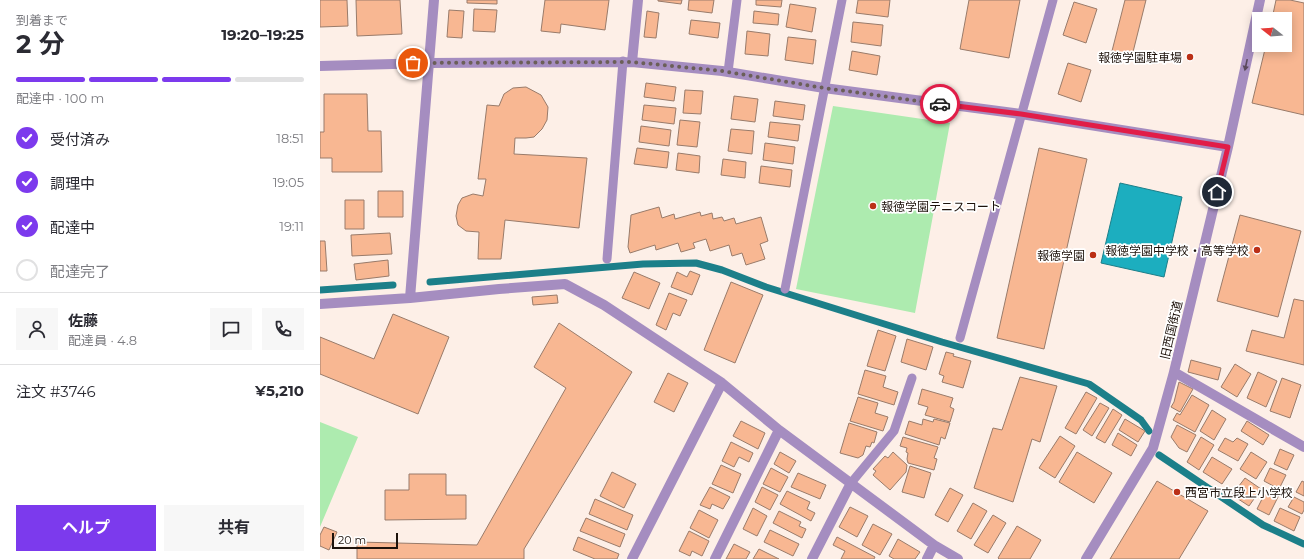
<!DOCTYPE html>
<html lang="ja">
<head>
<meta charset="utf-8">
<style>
	:root { --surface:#fff; --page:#f7f7f7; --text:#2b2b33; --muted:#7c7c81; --line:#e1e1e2; --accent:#7c3aed }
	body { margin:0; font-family:Montserrat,"Noto Sans JP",sans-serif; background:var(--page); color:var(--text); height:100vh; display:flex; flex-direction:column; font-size:15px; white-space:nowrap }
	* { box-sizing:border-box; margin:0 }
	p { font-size:13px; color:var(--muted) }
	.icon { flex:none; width:22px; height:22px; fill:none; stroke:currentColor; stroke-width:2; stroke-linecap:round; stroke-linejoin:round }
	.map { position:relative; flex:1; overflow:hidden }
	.drawer { display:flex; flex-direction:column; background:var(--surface); width:320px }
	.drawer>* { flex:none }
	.needle { width:26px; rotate:287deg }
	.fabs { position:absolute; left:932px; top:12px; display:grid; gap:8px }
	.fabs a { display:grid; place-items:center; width:40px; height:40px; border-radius:0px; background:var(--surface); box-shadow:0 2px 10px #0003; font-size:20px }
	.scale { position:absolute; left:12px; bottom:10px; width:66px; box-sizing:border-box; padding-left:4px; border:2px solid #1d120b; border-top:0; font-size:11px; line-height:14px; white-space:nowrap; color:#1d120b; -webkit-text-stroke:3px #fff; paint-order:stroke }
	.pin { position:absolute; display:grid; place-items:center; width:34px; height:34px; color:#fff; margin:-17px; border:2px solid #fff; border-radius:50%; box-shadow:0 1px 4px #0007 }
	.courier { position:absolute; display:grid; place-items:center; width:40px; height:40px; margin:-20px; border:3px solid #e11d48; border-radius:50%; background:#fff; color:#222; box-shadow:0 1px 5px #0007 }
	.headline em { font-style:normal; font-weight:700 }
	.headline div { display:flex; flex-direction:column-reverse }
	.headline { display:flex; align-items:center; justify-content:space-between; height:68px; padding:0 16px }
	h1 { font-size:26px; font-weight:700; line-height:30px }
	.bar { display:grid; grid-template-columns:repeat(4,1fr); gap:6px 4px; align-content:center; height:48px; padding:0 16px }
	.bar i { height:5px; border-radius:3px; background:var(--line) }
	.bar .current { background:var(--accent) }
	.bar p { grid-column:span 4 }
	.line { display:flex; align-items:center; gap:10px; padding:0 16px; border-top:1px solid var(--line) }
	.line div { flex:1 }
	.round { display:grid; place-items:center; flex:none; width:42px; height:42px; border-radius:0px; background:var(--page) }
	ol { padding:0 16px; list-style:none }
	li { display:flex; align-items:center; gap:12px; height:44px }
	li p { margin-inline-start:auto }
	li .icon { padding:4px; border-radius:50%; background:var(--accent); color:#fff; stroke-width:4 }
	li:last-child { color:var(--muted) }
	li i { width:22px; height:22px; border:2px solid var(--line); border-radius:50% }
	.primary-button { display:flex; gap:8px; margin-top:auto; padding:8px 16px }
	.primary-button a { flex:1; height:46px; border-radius:0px; background:var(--accent); color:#fff; font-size:16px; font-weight:700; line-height:46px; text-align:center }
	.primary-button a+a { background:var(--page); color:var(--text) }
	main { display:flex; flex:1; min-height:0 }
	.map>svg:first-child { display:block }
	.green { fill:#adebaf }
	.water { fill:#1caebf; stroke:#1c7f89 }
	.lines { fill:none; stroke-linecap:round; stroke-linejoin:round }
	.stream { stroke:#1c7f89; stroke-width:7 }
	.building { fill:#f8b792; stroke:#997b6a }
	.lane { stroke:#a58dc0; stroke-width:9 }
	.street { stroke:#a58dc0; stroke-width:10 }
	.oneway { fill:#5a495c }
	.done { stroke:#6b5f58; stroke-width:4; stroke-dasharray:0 7.2 }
	.route { stroke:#e11d48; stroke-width:5 }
	.poi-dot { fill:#bb3017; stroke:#fff; stroke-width:1.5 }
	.labels { text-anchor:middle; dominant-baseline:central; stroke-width:3.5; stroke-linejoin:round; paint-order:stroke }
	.poi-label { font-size:12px; fill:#1d120b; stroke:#fff; text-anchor:end }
	.street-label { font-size:12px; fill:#1d120b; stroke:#fff }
</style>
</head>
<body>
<main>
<section class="drawer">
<div class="headline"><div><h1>2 分</h1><p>到着まで</p></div><em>19:20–19:25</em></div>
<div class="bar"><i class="current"></i><i class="current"></i><i class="current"></i><i></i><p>配達中 · 100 m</p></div>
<ol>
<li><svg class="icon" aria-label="check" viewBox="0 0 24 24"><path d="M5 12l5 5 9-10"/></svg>受付済み<p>18:51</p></li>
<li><svg class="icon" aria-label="check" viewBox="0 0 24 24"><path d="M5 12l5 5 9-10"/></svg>調理中<p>19:05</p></li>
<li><svg class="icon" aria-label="check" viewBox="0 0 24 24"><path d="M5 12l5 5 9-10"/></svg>配達中<p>19:11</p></li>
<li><i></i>配達完了</li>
</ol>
<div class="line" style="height:72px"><a class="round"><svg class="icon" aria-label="person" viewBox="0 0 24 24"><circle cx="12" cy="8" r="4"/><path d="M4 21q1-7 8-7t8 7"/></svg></a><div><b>佐藤</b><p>配達員 · 4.8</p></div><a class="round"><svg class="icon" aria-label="chat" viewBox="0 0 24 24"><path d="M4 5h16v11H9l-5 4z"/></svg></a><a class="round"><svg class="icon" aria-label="phone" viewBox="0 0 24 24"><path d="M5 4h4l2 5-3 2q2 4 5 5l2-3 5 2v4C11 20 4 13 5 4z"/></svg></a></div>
<div class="line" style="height:52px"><div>注文 #3746</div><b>¥5,210</b></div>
<div class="primary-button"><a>ヘルプ</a><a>共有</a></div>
</section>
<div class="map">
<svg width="984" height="559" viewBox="0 0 984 559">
	<rect width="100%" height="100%" fill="#fdefe7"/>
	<path class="green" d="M513,106l117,17 -35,190 -119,-24z
		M0,422l38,15 -38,90z"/>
	<path class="water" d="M800,183l62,14 -18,80 -63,-14z"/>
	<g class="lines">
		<path class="stream" d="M110,282l213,-18 53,-1 26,7 44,17 176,55 147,42 52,36 8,11
			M0,290l73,-5
			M839,455l104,70 41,19"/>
	</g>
	<path class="building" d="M0,0h27l1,26 -28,1z
		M36,0h44l2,34 -45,2z
		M147,0h30v4l-30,-1z
		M225,0h64l-4,30 -44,-6 -1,9 -19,-2z
		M338,0h24l-1,4 -23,-3z
		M369,0h25l-2,13 -24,-3z
		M436,0h26l-1,7 -25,-2z
		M538,0h32l-2,17 -32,-4z
		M649,0h51l-11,58 -49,-9z
		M805,0h21l-14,56 -20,-5z
		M956,0h14l14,3v112l-52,-12 14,-58h19v-26h-13z
		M754,2l23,7 -11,34 -23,-8z
		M470,4l26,4 -4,24 -26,-5z
		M154,9l23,1 -2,22 -22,-1z
		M129,10l15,1 -2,27 -15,-1z
		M327,11l12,2 -3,25 -12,-1z
		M434,11l25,3 -1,11 -25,-2z
		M371,20l29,3 -2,15 -29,-4z
		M533,22l30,3 -2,21 -30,-4z
		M427,31l23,3 -2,22 -23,-2z
		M468,37l28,3 -3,24 -28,-4z
		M532,51l28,5 -3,19 -28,-5z
		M748,63l23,7 -10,32 -23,-8z
		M326,83l30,4 -2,14 -30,-4z
		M206,87l15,8 7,12 -1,13 -5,9 -8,8 -8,1h-11l-1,16 73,4 -8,70 -74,-8 -4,39h-23l1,-27 -13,-1 -8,-6 -2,-9 2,-11 4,-7 11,-4 10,2 3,-17h-8l9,-74 12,1 5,-12 9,-6z
		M365,90l18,1 -2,23 -18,-1z
		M4,94h43l1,37h13l1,41h-50v-14h-12v-26h4z
		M414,96l24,3 -3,23 -24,-3z
		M455,101l30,4 -2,15 -30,-4z
		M324,105l32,3 -2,16 -32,-4z
		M360,120l20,2 -3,25 -20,-2z
		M450,122l30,3 -2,16 -30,-4z
		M321,126l30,4 -2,16 -30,-4z
		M411,129l23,2 -2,23 -24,-3z
		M445,143l30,4 -2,17 -30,-4z
		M317,148l32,4 -2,16 -33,-4z
		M719,148l48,11 -43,190 -47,-11z
		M358,153l22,3 -1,17 -23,-3z
		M403,159l23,3 -1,16 -24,-3z
		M441,166l31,4 -2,17 -31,-4z
		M58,191h25v26h-25z
		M25,200h19v29h-19z
		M339,207l3,11 12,-4 1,5 25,-7 1,4 11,-3 1,6 9,-2 2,4 10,-3 2,6 25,-7 7,24 -8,3 5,15 -19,6 -4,-12 -10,3 -3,-11 -19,6 -4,-12 -13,4 2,5 -14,4 -3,-9 -22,7 -1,-5 -25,8 -2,-6 3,-32z
		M920,215l61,16 -23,86 -61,-16z
		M70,233l2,21 -40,2 -1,-21z
		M0,241h5l2,30h-7z
		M68,260l1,16 -33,4 -2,-16z
		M370,271l10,4 -8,20 -21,-8 6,-15 10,5z
		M314,272l26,11 -11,26 -27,-11z
		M411,282l32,13 -28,68 -31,-13z
		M349,293l18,7 -7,16 -7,-3 -7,17 -10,-5z
		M237,295l1,8 -25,2 -1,-8z
		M974,299l10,2v64l-58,-14 6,-21 32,8z
		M73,314l56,23 -31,77 -98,-40v-37l54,22z
		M239,323l73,49 -108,177v10h-167v-17l120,3 89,-157 -32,-21z
		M558,330l18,6 -11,35 -18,-5z
		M587,339l26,8 -7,23 -25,-8z
		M626,352l8,2 -1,2 18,5 -8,27 -21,-6 2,-6 -5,-2z
		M871,360l30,8 -3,12 -30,-8z
		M915,364l16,10 -14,23 -16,-10z
		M545,370l21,6 -3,11 15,5 -4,13 -36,-11z
		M938,372l19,9 -11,26 -19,-9z
		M348,373l20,10 -14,29 -20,-10z
		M700,377l37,9 -17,56 -8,-3 -19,63 -39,-14 19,-60 9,2z
		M962,378l19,7 -11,33 -20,-7z
		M859,382l14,7 -13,23 -9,-5 3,-5z
		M602,389l31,9 -3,9 4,2 -4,13 -25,-7 3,-8 -10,-3z
		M766,392l11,6 -21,36 -11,-6z
		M872,395l17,10 -14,27 -22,-12 4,-7 3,2z
		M538,397l20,6 -3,10 13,4 -5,14 -33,-10z
		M780,403l9,5 -17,28 -9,-6z
		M793,409l9,6 -17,28 -9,-5z
		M892,410l14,9 -12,21 -14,-9z
		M603,419l10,3 1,-3 16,4 -5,16 -4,-2 -2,8 -34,-11 4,-13 13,4z
		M805,419l20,12 -7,11 -19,-12z
		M421,421l24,12 -7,16 -25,-13z
		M927,421l22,14 -6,10 -22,-14z
		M529,423l28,9 -3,11 -2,-1 -2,5 -4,-1 -3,9 -5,3 -18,-5z
		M857,425l19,10 -9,17 -8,-4 -8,-11z
		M798,433l19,12 -6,11 -19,-11z
		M740,436l15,10 -20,32 -16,-10z
		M583,437l35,10 -4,11 3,1 -3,11 -26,-7 -1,-4 1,-6 -2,-1 1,-4 -7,-2z
		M881,437l13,8 -15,25 -12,-8z
		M905,438l8,4 4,-4 11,6 -10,17 -20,-11z
		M411,442l22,11 -4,9 -10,-5 -5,10 -12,-6z
		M960,449l14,6 -7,15 -13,-6z
		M460,452l16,9 -7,12 -15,-9z
		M573,452l14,13 -1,7 -16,18 -17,-15 3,-4 -3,-2 12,-13 3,2z
		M757,452l35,21 -18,30 -35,-21z
		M931,452l16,10 -11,17 -16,-10z
		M892,457l20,12 -10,15 -19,-12z
		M401,465l20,9 -8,19 -21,-9z
		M590,466l21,7 -7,25 -22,-6z
		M451,468l17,9 -8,15 -17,-8z
		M950,468l16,7 -7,14 -15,-8z
		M292,472l24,12 -12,24 -24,-12z
		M478,473l28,12 -6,14 -29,-12z
		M89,474h37v21h20v24l-81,1v-30h24z
		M925,478l16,11 -12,17 -17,-11z
		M837,481l51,30 -29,48h-69z
		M982,481l2,1v14l-8,-4z
		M390,487l20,10 -7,12 -11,-5 -2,5 -10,-4z
		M442,487l16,8 -8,15 -15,-8z
		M630,488l13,7 -15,27 -13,-7z
		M947,489l12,6 -10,20 -12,-6z
		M467,491l23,11 -3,7 8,4 -4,8 -31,-17z
		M974,497l10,5v8l-2,4 -14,-7z
		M275,499l38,16 -6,15 -38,-16z
		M653,503l14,8 -16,28 -14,-8z
		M530,507l18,9 -11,21 -18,-10z
		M433,508l14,8 -10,20 -14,-7z
		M960,508l20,9 -6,14 -20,-10z
		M379,510l19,10 -9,18 -19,-10z
		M459,511l22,11 -2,4 7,3 -4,9 -29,-15z
		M673,515l13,8 -18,30 -14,-8z
		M266,518l39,16 -5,13 -40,-16z
		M553,524l19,10 -12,21 -18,-10z
		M697,526l24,14 -11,19h-31l-1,-1z
		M4,527l13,5 -8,18 -9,-4v-11z
		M450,530l29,14 -6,12 -29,-14z
		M369,531l20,10 -7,15 -10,-5 -2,5 -11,-5z
		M258,537l41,17 -2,5h-22l-22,-9z
		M517,537l38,20 -1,2h-33l4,-8 -12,-6z
		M578,539l22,13 -5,7h-21l-5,-3z
		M414,544l16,8 -4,7h-20z
		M439,549l20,10h-26z"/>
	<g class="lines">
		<path class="lane" d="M408,72l9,-72
			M287,259l16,-198
			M465,289l57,-289
			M640,338l93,-338
			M531,483l43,-52 18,-53"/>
		<path class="street" d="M940,0l-32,147 -54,225 130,75
			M312,62l6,-62
			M0,66l109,-3 203,-1 90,9 102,17 197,26 207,33
			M90,298l24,-298
			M0,304l90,-6 89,-9 66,-5 39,21 118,78 57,47 155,115 24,14
			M312,559l90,-176
			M395,559l64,-129
			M492,559l39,-76
			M607,559l7,-14
			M766,559l67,-111 21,-76"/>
	</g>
	<defs><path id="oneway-solid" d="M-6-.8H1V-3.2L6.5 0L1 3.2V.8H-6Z"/></defs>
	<use class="oneway" href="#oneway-solid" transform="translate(926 65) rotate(102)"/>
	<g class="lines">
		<path class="done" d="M93,63l219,-1 90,9 102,17 116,16"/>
		<path class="route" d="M620,104l81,10 207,33 -11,45"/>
	</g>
	<g class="poi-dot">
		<circle cx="870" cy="57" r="4"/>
		<circle cx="553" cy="206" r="4"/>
		<circle cx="937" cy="250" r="4"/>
		<circle cx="773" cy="255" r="4"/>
		<circle cx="857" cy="492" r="4"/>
	</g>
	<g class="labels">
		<g class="poi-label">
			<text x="862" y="57">報徳学園駐車場</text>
			<text x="561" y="206" text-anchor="start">報徳学園テニスコート</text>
			<text x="929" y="250">報徳学園中学校・高等学校</text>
			<text x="765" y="255">報徳学園</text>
			<text x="865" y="492" text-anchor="start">西宮市立段上小学校</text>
		</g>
		<g class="street-label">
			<text transform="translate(851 330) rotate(-77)">旧西国街道</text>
		</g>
	</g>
</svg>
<div class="fabs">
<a><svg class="needle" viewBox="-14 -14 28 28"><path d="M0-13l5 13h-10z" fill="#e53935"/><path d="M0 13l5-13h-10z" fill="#7c7c81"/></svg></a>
</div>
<div class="scale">20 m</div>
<div class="pin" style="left:93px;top:63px;background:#ea580c"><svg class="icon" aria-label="bag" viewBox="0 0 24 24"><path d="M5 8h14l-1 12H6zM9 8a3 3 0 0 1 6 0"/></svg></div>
<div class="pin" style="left:897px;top:192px;background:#1f2937"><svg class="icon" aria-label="home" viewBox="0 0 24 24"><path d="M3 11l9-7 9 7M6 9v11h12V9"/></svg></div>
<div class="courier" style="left:620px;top:104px"><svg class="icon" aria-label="car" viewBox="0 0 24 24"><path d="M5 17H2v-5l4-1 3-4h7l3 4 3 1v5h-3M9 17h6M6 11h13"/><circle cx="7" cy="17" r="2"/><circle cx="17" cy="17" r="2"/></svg></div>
</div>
</main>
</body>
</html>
